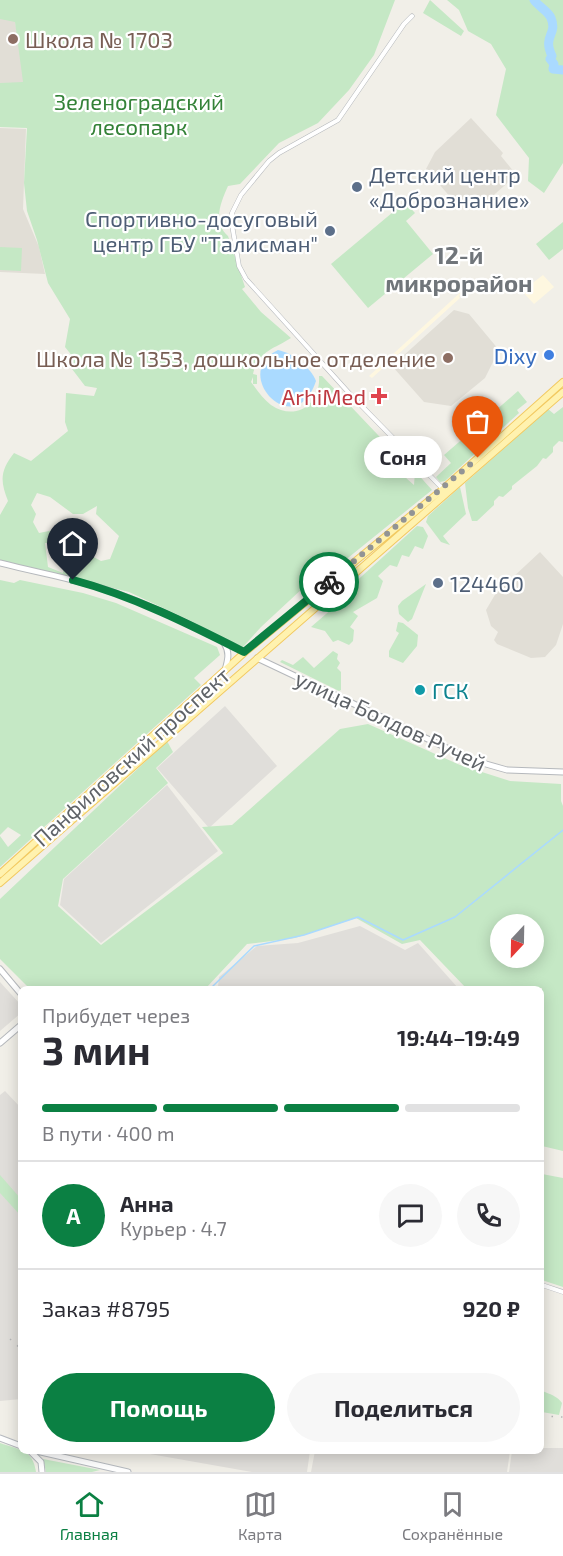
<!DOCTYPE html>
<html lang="ru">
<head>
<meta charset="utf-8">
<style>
	:root { --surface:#fff; --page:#f7f7f7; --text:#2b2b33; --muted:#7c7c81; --line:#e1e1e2; --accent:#0b8043 }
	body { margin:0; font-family:"Exo 2",sans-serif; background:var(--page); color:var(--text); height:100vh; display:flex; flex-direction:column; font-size:22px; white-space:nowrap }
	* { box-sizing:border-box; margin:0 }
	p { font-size:20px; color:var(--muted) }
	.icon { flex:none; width:33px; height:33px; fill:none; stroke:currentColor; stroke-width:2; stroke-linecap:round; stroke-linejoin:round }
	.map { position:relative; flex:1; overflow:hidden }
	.details { position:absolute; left:18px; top:986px; width:526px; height:468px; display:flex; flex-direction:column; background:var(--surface); border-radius:9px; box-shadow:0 3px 15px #0003 }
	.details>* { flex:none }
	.needle { width:39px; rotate:202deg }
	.buttons { position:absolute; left:490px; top:914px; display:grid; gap:12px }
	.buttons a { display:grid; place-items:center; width:54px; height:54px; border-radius:50%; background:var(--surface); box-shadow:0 3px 15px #0003; font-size:30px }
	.pin { position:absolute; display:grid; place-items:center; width:51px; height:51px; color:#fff; margin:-62px -26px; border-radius:50% 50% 50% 0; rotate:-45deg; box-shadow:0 0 6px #0007 }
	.pin .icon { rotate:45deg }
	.courier { position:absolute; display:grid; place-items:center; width:60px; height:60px; margin:-30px; border:4px solid #0b8043; border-radius:50%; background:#fff; color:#222; box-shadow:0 2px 8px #0007 }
	.bubble { position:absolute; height:42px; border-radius:21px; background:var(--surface); box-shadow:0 3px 15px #0003; font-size:20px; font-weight:700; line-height:42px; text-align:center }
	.overview em { font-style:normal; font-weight:700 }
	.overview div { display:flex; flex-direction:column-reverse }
	.overview { display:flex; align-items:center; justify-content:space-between; height:102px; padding:0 24px }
	h1 { font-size:39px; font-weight:700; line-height:45px }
	.bar { display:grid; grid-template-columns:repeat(4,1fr); gap:9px 6px; align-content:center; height:72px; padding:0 24px }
	.bar i { height:8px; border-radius:4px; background:var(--line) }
	.bar .on { background:var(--accent) }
	.bar p { grid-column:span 4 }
	.line { display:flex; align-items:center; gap:15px; padding:0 24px; border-top:2px solid var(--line) }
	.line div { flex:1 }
	.round { display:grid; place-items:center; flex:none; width:63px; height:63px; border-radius:32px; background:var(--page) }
	.primary-button { display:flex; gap:12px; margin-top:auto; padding:12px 24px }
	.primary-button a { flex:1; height:69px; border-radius:36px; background:var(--accent); color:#fff; font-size:24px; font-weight:700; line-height:69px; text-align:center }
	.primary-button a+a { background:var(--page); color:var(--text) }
	.tabs { display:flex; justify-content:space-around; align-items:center; height:84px; border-top:2px solid var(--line); background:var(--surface); font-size:16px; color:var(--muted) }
	.tabs a { display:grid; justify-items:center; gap:3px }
	.tabs .on { color:var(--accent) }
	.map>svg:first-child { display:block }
	.commercial { fill:#fef7e0 }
	.industrial { fill:#e0deda }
	.education { fill:#e1ded6 }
	.green { fill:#c5e8c5; fill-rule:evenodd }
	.water { fill:#aadaff }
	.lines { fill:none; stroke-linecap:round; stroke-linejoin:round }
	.stream { stroke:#aadaff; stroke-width:1.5 }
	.river { stroke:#aadaff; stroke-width:9 }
	.minor-casing { stroke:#b5b8bc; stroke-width:5 }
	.tertiary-casing { stroke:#b5b8bc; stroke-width:7 }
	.secondary-casing { stroke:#b6babf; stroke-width:7 }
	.primary-casing { stroke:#f2c960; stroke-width:8 }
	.minor { stroke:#fff; stroke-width:4 }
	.tertiary { stroke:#fff; stroke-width:5 }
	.secondary { stroke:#fff; stroke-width:5 }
	.primary { stroke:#fff2af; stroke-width:6 }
	.rail { stroke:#b6b7b8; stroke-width:1.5; stroke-dasharray:1.5 8; stroke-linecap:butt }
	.done { stroke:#929495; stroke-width:6; stroke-dasharray:0 10.8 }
	.route { stroke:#0b8043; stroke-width:8 }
	.education-dot { fill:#8d6e63; stroke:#fff; stroke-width:2 }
	.service-dot { fill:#5c6f8a; stroke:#fff; stroke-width:2 }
	.shop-dot { fill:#3f7fe0; stroke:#fff; stroke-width:2 }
	.health-dot { fill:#e0444e; stroke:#fff; stroke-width:2 }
	.culture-dot { fill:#0f9aa8; stroke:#fff; stroke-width:2 }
	.labels { text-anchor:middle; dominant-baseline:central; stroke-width:4.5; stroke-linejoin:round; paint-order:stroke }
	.education-label { font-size:22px; fill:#785e54; stroke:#fff; text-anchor:start }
	.park-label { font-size:22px; fill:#348238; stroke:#fff }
	.service-label { font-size:22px; fill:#4e5e75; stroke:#fff; text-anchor:start }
	.shop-label { font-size:22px; fill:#366cbe; stroke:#fff; text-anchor:end }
	.health-label { font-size:22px; fill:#be3a42; stroke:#fff; text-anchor:end }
	.culture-label { font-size:22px; fill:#0d838f; stroke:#fff; text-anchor:start }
	.street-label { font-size:22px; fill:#5f6368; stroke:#fff }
	.neighbourhood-label { font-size:24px; font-weight:bold; fill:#70757a; stroke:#fff }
</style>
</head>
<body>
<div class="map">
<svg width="563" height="1472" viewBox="0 0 563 1472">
	<rect width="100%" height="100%" fill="#f1efe8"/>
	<path class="commercial" d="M543,275l11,12 -20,17 -12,-13z
		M474,280l4,4 -6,6 -4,-3 -9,9 1,2 -88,80 -3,-2z"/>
	<path class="industrial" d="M225,706l52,60 -68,62 -52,-60z
		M167,785l51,66 -117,92 -41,-38 4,-26z
		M360,926l45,24 13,-7 40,45 -240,-1 1,-10 38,-31 41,-3z
		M0,982l21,23v8l-21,18z
		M5,1091l16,17v291l-21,2v-306z
		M542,1448h21v24h-54l3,-21 30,-1z
		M133,1451h177l-3,21h-55z
		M315,1451v-1l195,1 -3,21h-196z"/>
	<path class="education" d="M14,16l13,71 -27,-1v-69z
		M471,118l32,35 -2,3 13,16 -1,6 -34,30 -17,-4 -4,2 -32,-37 9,-17z
		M0,128l26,1 -3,80 16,38 6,27 -45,-2z
		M454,310l15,4 30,36 -14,28 -34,28 -27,-4 -32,-36z
		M540,552l23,25v47l-7,21 -11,12 -14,1 -34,-14 -3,-4 4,-8 -7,-6 -5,-16 10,-17z"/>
	<path class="green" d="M0,0h395l-21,55 -25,35 -31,33 -39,20 -39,41 -12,2c-7,16 -16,36 0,50l17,51 -3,2 19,23 30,26c-17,11 -33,13 -38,36l4,1v9h-4v-7l-2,5c6,8 12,17 20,23 25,17 50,-1 48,-29h3l74,78 1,16 17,15 1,-14 17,19 -125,101 -4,-3 -42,39 -18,20h-3l-51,-27 -60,-28 -129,-31v-46l8,-14c-8,-20 -8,-30 6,-48l17,8 37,-30 -3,-9 1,-29 28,3 3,-8 -12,-2 -13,-17 1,-12 -8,-10 5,-28 -22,-36 -11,-43 -10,-29 -3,-28 3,-55 -27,-1v-44l23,-1 -8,-60 -15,-3zM37,493l13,4 23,17h10l14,-8 -1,8 23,22 -9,23 -9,2 -29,-16 -6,7 -3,21 -15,-6 -3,-24h28l-3,-20h-13l-3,7 -15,3 -6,-11 3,-8 -5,-9z
		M430,0l34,31 -3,5 -38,-23z
		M447,0h116v163l-19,30 -16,-12 1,-23 -33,-43 10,-46 -15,-25 -23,-13 -9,-21z
		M405,202l10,11 -9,8 27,33 -65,54 -37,-44z
		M563,222v27l-14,11 -13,-16z
		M0,247l22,1 -1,23 -21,-1z
		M518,391l9,11 -10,8 2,3 -74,68 -5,1 -4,-5 15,-14 -7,-8z
		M563,407v35l-4,-1 -6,6v5l-7,7 -3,-1 -6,8 -25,20v3l-9,8 -4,-1 -5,5v4l-17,16h-5l-4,-13 -3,-25 83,-74 6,5z
		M460,487l6,27 -23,22 7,9 -9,-3 -15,-20 2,-6z
		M417,526l6,1 5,9 -5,13 -8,-3 -6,11 -7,-2 -5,12 -7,-2 -12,11 5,5 -6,17 -24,14 5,4 -8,11 4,3 -1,11 -4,4 -11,-5 -5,2 -8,-11 -14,-4 30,-26 -1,-5z
		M0,580l14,3 6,-3 63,13 33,10 101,44 3,8 -26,23 7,7 -201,182v-31l8,11 13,-12 -13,-8 -8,8z
		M426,584l-14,35 -4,3 -9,-8 -1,-8 4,-5z
		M398,622l5,1 15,12 -1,11 -14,17 -14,-6v-6l10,-18 -3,-2z
		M333,651l5,3 -1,5 3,4 -3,5 4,4v18l-2,1 -59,-29 2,-2 11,5 10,-8 11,11z
		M368,724l92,41 50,16 51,3v17l2,5v345l-21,-5v-158h-76l-46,-48 -18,4 -46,-26 -61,20 -48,6 -40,43 -26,1h-152l-29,-29v-60l167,-158 6,11 -17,16 12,15 -105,96 -5,27 43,39 122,-92 -21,-26 30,-2 108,-96zM501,924h33v33h-33z
		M542,1174l21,4v109l-21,-7z
		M0,1175l21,24v17l-21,-23z
		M542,1391c8,3 15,5 20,12l-3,12 -17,-3z
		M0,1443c19,7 33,6 36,29h-36z
		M43,1459l57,11 -8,2h-46z"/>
	<path class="water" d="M278,350c15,3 33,18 38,31 -21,63 -87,-8 -38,-31z"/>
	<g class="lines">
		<path class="stream" d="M213,986l41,-40 50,-11 54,-18 45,23 52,-23 108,-87"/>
		<path class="river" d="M534,0c5,7 14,11 17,18 7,17 -9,17 1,38l-2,3 4,5 -1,5 10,1"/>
		<defs>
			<path id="minor" d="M412,16l-8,8 -66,96 -59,33 -10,8 -28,34 -9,18v12l7,41 7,13 103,114 94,96
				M542,1285l21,7"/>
			<path id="tertiary" d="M0,563c38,10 78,16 116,30 44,16 87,38 129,59
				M224,643c6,9 4,17 1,27
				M257,658l215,102 35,10 56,2
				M0,969l21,25
				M0,1043l21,-18"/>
			<path id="secondary" d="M0,1438l21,8
				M32,1450l96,22
				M30,1451l11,11 1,10"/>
			<path id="primary" d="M0,874l245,-222 198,-163 120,-107
				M0,883l563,-491"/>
		</defs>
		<use href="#minor" class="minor-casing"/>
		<use href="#tertiary" class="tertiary-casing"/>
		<use href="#secondary" class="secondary-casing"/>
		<use href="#primary" class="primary-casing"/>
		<use href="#minor" class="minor"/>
		<use href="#tertiary" class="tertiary"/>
		<use href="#secondary" class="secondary"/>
		<use href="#primary" class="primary"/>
		<path class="rail" d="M10,1339l11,10
			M542,1416l21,1"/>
	</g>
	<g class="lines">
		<path class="done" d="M329,582l149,-124"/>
		<path class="route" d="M73,580c60,16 116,44 171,72l85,-70"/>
	</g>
	<g class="education-dot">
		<circle cx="13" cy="39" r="6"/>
		<circle cx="448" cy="358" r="6"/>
	</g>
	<g class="service-dot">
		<circle cx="357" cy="187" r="6"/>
		<circle cx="330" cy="231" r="6"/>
		<circle cx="438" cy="583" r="6"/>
	</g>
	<circle class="shop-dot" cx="549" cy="355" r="6"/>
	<path class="health-dot" d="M376 387h6v6h6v6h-6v6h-6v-6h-6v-6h6z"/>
	<circle class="culture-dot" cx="420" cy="690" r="6"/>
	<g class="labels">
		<g class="education-label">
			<text x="25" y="39">Школа № 1703</text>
			<text x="436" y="358" text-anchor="end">Школа № 1353, дошкольное отделение</text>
		</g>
		<g class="park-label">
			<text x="139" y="101">Зеленоградский<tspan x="139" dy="25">лесопарк</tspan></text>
		</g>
		<g class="service-label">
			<text x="369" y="174">Детский центр<tspan x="369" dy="25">«Добрознание»</tspan></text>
			<text x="318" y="218" text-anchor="end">Спортивно-досуговый<tspan x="318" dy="25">центр ГБУ "Талисман"</tspan></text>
			<text x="450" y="583">124460</text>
		</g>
		<g class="shop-label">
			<text x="537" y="355">Dixy</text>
		</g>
		<g class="health-label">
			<text x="366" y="396">ArhiMed</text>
		</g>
		<g class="culture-label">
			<text x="432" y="690">ГСК</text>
		</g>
		<g class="street-label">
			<text transform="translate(391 720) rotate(25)">улица Болдов Ручей</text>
			<text transform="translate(131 756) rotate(-42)">Панфиловский проспект</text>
		</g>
		<g class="neighbourhood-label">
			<text x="459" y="254">12-й<tspan x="459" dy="28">микрорайон</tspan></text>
		</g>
	</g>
</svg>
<div class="buttons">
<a><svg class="needle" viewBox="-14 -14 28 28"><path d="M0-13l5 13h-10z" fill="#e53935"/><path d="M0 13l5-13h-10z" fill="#7c7c81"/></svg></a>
</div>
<div class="pin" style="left:478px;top:458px;background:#ea580c"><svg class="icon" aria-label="bag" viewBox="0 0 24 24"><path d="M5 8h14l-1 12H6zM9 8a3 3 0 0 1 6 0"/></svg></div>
<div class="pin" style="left:73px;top:580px;background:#1f2937"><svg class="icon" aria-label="home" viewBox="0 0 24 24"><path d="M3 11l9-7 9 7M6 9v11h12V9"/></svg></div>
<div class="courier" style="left:329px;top:582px"><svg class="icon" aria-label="bike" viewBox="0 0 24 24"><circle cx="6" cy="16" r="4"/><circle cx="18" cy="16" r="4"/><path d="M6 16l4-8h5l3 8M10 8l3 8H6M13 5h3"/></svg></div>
<div class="bubble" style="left:364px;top:436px;width:78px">Соня</div>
<section class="details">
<div class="overview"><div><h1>3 мин</h1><p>Прибудет через</p></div><em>19:44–19:49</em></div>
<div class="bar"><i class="on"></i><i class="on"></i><i class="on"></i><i></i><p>В пути · 400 m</p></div>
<div class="line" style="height:108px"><b class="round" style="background:var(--accent);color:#fff">А</b><div><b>Анна</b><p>Курьер · 4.7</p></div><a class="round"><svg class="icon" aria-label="chat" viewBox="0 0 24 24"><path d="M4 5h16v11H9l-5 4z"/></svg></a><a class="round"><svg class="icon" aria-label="phone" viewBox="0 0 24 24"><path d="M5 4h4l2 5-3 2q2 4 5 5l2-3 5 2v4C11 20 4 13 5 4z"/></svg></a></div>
<div class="line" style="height:78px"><div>Заказ #8795</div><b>920 ₽</b></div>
<div class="primary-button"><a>Помощь</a><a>Поделиться</a></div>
</section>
</div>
<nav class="tabs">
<a class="on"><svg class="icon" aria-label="home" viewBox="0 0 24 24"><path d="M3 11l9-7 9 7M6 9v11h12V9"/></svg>Главная</a>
<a><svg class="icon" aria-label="map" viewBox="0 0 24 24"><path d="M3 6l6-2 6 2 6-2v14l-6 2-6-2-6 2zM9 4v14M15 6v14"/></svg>Карта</a>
<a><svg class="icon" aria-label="saved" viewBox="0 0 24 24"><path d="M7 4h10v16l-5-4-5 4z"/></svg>Сохранённые</a>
</nav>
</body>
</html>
